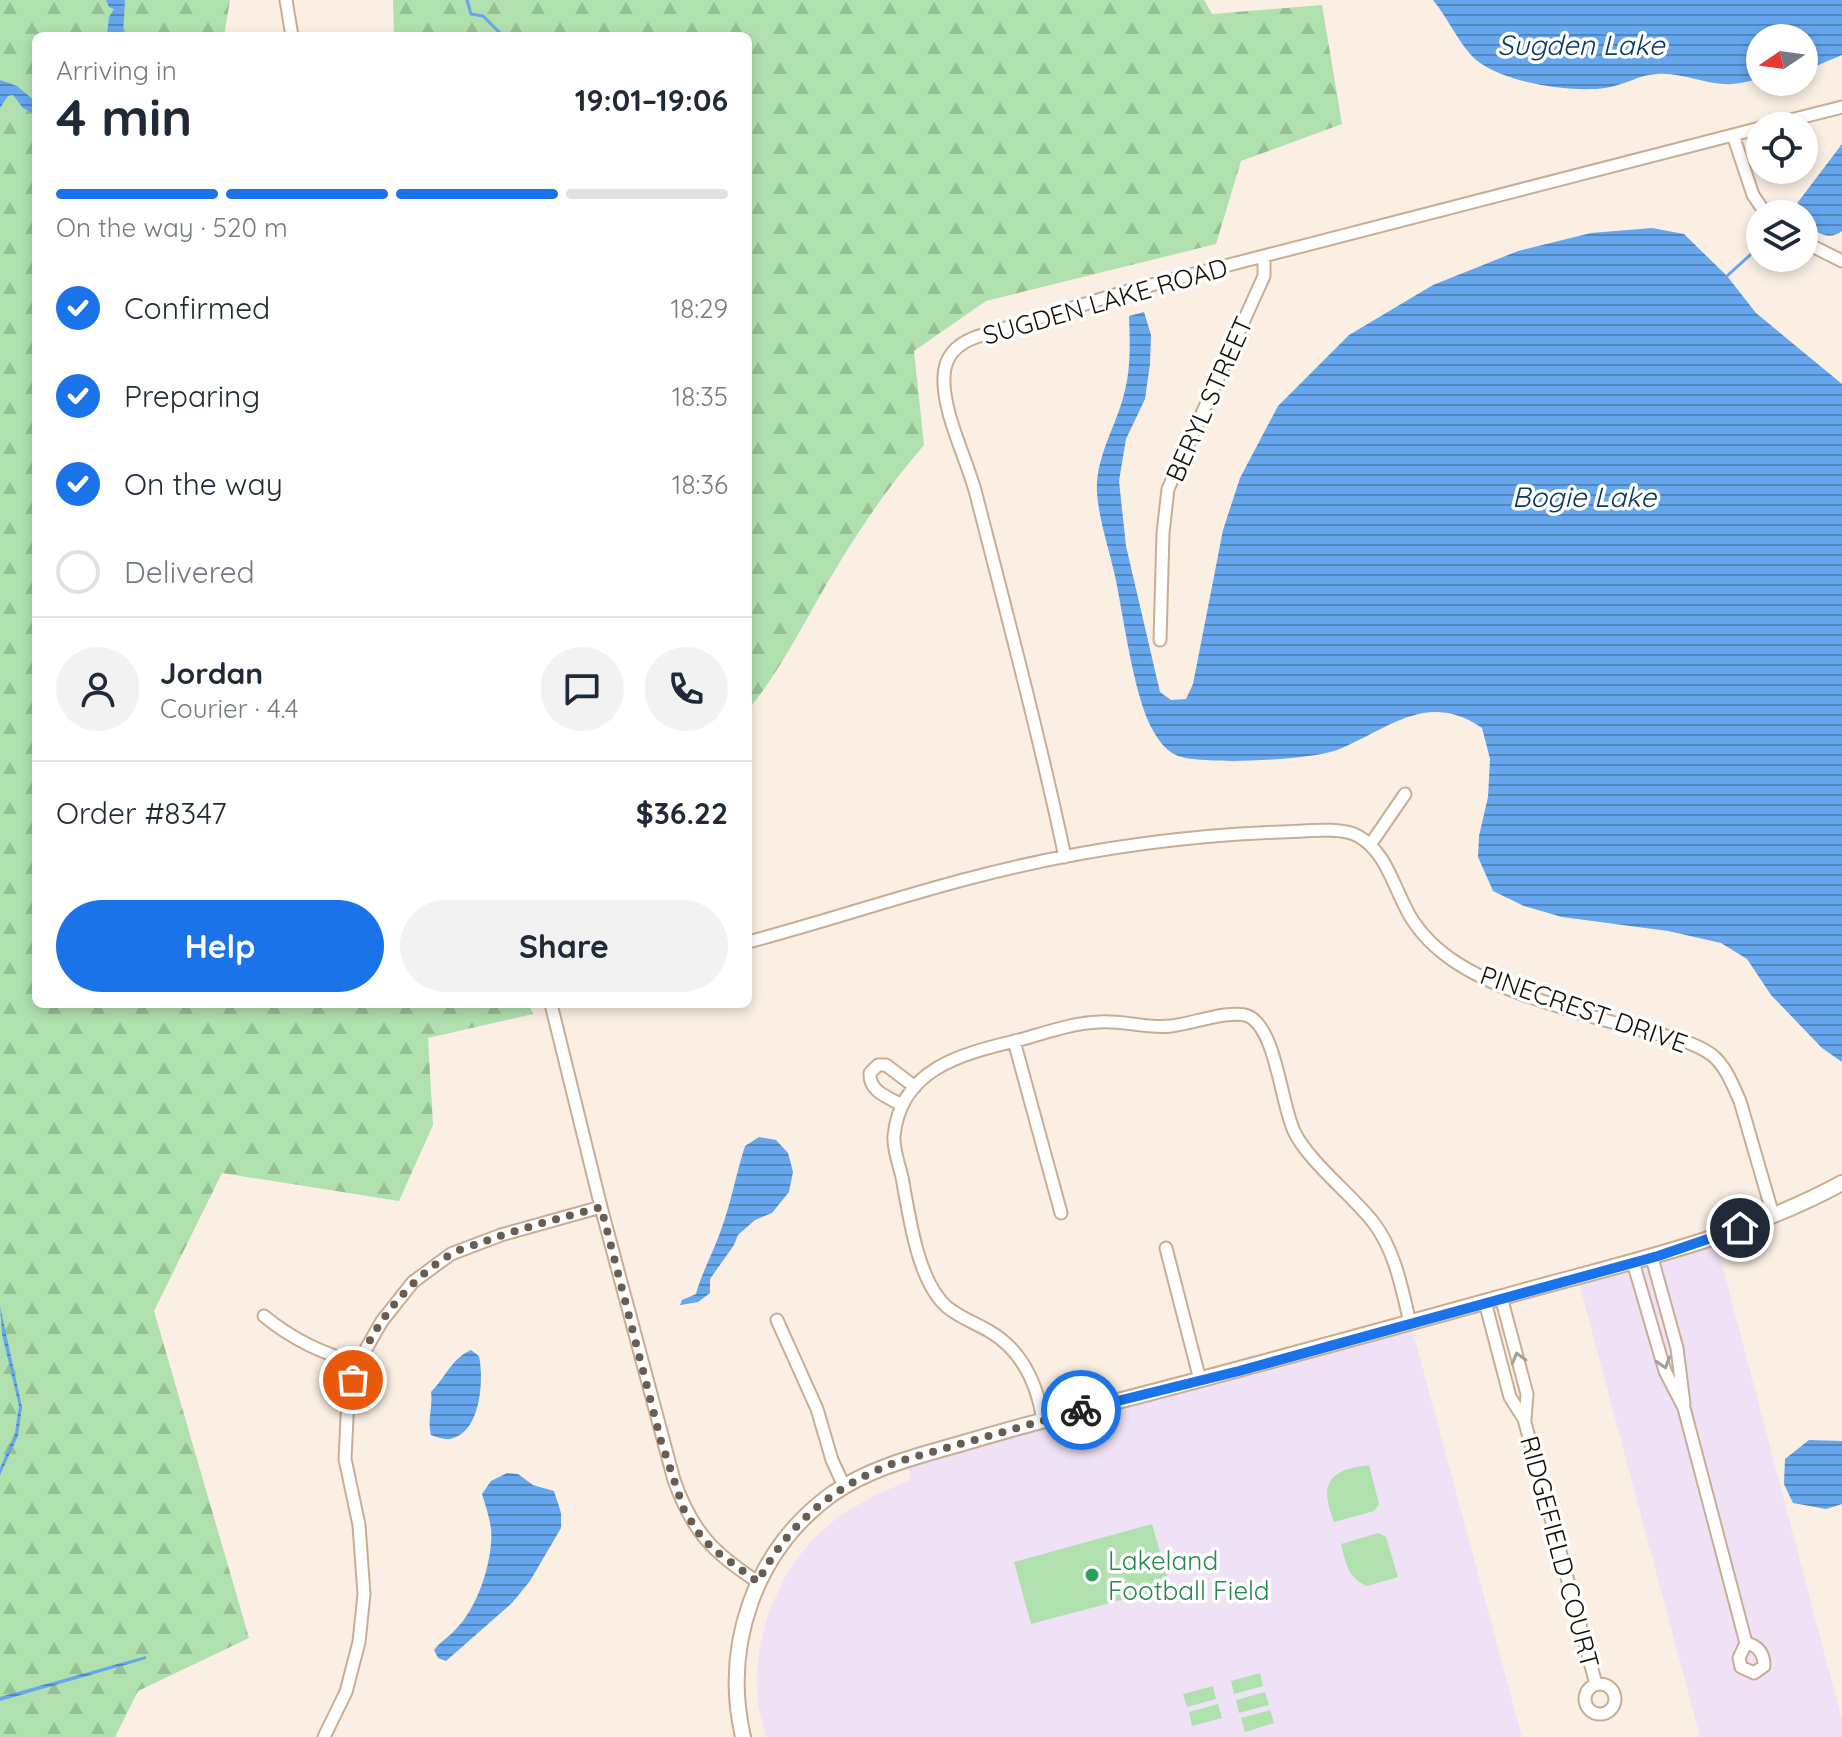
<!DOCTYPE html>
<html lang="en">
<head>
<meta charset="utf-8">
<style>
	:root { --surface:#fff; --page:#f2f2f3; --text:#1f2937; --muted:#747a83; --line:#e0e1e3; --accent:#1a73e8 }
	body { margin:0; font-family:Quicksand,sans-serif; background:var(--page); color:var(--text); height:100vh; display:flex; flex-direction:column; font-size:30px; white-space:nowrap }
	* { box-sizing:border-box; margin:0 }
	p { font-size:26px; color:var(--muted) }
	.icon { flex:none; width:44px; height:44px; fill:none; stroke:currentColor; stroke-width:2; stroke-linecap:round; stroke-linejoin:round }
	.map { position:relative; flex:1; overflow:hidden }
	.side { position:absolute; left:32px; top:32px; width:720px; height:976px; display:flex; flex-direction:column; background:var(--surface); border-radius:12px; box-shadow:0 4px 12px #0003 }
	.side>* { flex:none }
	.needle { width:52px; rotate:257deg }
	.controls { position:absolute; left:1746px; top:24px; display:grid; gap:16px }
	.controls a { display:grid; place-items:center; width:72px; height:72px; border-radius:50%; background:var(--surface); box-shadow:0 4px 12px #0003; font-size:40px }
	.pin { position:absolute; display:grid; place-items:center; width:68px; height:68px; color:#fff; margin:-34px; border:4px solid #fff; border-radius:50%; box-shadow:0 2px 8px #0007 }
	.courier { position:absolute; display:grid; place-items:center; width:80px; height:80px; margin:-40px; border:6px solid #1a73e8; border-radius:50%; background:#fff; color:#222; box-shadow:0 2px 10px #0007 }
	.head em { font-style:normal; font-weight:800 }
	.head div { display:flex; flex-direction:column-reverse }
	.head { display:flex; align-items:center; justify-content:space-between; height:136px; padding:0 24px }
	h1 { font-size:52px; font-weight:800; line-height:60px }
	.bar { display:grid; grid-template-columns:repeat(4,1fr); gap:12px 8px; align-content:center; height:96px; padding:0 24px }
	.bar i { height:10px; border-radius:6px; background:var(--line) }
	.bar .current { background:var(--accent) }
	.bar p { grid-column:span 4 }
	.line { display:flex; align-items:center; gap:20px; padding:0 24px; border-top:2px solid var(--line) }
	.line div { flex:1 }
	.round { display:grid; place-items:center; flex:none; width:84px; height:84px; border-radius:42px; background:var(--page) }
	ol { padding:0 24px; list-style:none }
	li { display:flex; align-items:center; gap:24px; height:88px }
	li p { margin-inline-start:auto }
	li .icon { padding:8px; border-radius:50%; background:var(--accent); color:#fff; stroke-width:4 }
	li:last-child { color:var(--muted) }
	li i { width:44px; height:44px; border:4px solid var(--line); border-radius:50% }
	.button { display:flex; gap:16px; margin-top:auto; padding:16px 24px }
	.button a { flex:1; height:92px; border-radius:48px; background:var(--accent); color:#fff; font-size:32px; font-weight:800; line-height:92px; text-align:center }
	.button a+a { background:var(--page); color:var(--text) }
	.map>svg:first-child { display:block }
	.education { fill:#efe2f6 }
	.forest { fill:url(#forest-firs) }
	.pitch { fill:#b0e0ae }
	.water { fill:url(#water-rules) }
	.lines { fill:none; stroke-linecap:round; stroke-linejoin:round }
	.stream { stroke:#65a6ed; stroke-width:3 }
	.minor-casing { stroke:#c9ad93; stroke-width:15 }
	.major-casing { stroke:#c9ad93; stroke-width:18 }
	.minor { stroke:#fff; stroke-width:11 }
	.major { stroke:#fff; stroke-width:14 }
	.oneway { stroke:#a39f9b }
	.done { stroke:#675d53; stroke-width:8; stroke-dasharray:0 14.4 }
	.route { stroke:#1a73e8; stroke-width:10 }
	.leisure-dot { fill:#2e9e5b; stroke:#fff; stroke-width:3 }
	.labels { text-anchor:middle; dominant-baseline:central; stroke-width:7; stroke-linejoin:round; paint-order:stroke }
	.street-label { font-size:26px; fill:#180e05; stroke:#fff }
	.leisure-label { font-size:26px; fill:#27864d; stroke:#fff; text-anchor:start }
	.water-label { font-size:28px; font-style:italic; fill:#083865; stroke:#fff }
</style>
</head>
<body>
<div class="map">
<svg width="1842" height="1737" viewBox="0 0 1842 1737">
	<defs>
		<pattern id="forest-firs" width="22" height="20" patternUnits="userSpaceOnUse" patternTransform="scale(2)"><rect width="22" height="20" fill="#b0e0ae"/><path d="M5 1l3.5 6h-7zM16 11l3.5 6h-7z" fill="#97bf94"/></pattern>
		<pattern id="water-rules" width="6" height="5" patternUnits="userSpaceOnUse" patternTransform="scale(2)"><rect width="6" height="5" fill="#65a6ed"/><path d="M0 2.5h6" fill="none" stroke="#5286be"/></pattern>
	</defs>
	<rect width="100%" height="100%" fill="#fbefe4"/>
	<path class="education" d="M1717,1245l125,475v17h-142l-121,-454z
		M1412,1328l110,409h-756l-8,-31 -1,-32 3,-29 9,-34 19,-40 22,-29 29,-26 36,-21 36,-15 -3,-13z"/>
	<path class="forest" d="M0,0h230l-6,36h-188v968h493l4,10 -105,24 5,87 -34,76 -177,-28 -68,138 95,327 -111,53 -23,46h-115z
		M393,0h811l8,14 110,-9 20,119 -101,37 -25,83 -230,57 -72,50 10,94c-36,42 -64,83 -92,130 -27,45 -50,94 -84,135v-674h-354z"/>
	<path class="pitch" d="M1369,1465l10,39 -5,7 -40,11c-15,-38 -6,-52 35,-57z
		M1152,1524l18,63 -139,37 -17,-62z
		M1378,1533l8,4 12,40 -31,9c-20,-9 -21,-23 -26,-42z
		M1260,1673l3,13 -29,8 -3,-13z
		M1213,1686l3,13 -29,8 -4,-13z
		M1265,1692l4,13 -30,8 -3,-13z
		M1218,1704l4,14 -30,8 -3,-14z
		M1270,1710l4,13 -29,9 -4,-14z"/>
	<path class="water" d="M106,0h19l-2,36 -16,-2 2,-17 5,-8 -5,-2z
		M1433,0h409v55l-38,16v-33h-44v41c-12,2 -24,6 -36,5 -23,-1 -44,-12 -67,-10 -19,1 -34,12 -52,14 -35,5 -110,-6 -134,-33 -15,-17 -24,-38 -38,-55z
		M0,80l17,6 19,16v13l-13,-7 -10,-13 -5,1 -8,12z
		M1842,144v87c-15,11 -24,0 -38,-6v-11h-15z
		M1652,228l32,6 43,42 29,37 86,71v678l-20,-14 -51,-53 -24,-36 -26,-16 -53,-12 -106,-14 -38,-11 -31,-15 -15,-34 1,-21 9,-39 2,-38 -8,-31c-55,-38 -93,1 -145,22 -25,10 -138,16 -161,5 -13,-6 -21,-20 -27,-32 -17,-39 -25,-104 -34,-147 -6,-27 -16,-56 -18,-83 -2,-36 19,-66 27,-99 7,-25 6,-52 5,-78l15,-4 7,23 -1,29 -5,35 -19,40 -7,42 7,65 34,146 11,8 15,-1 7,-15 30,-154 17,-52 38,-72 71,-71 84,-50 85,-34 73,-18z
		M759,1137l17,3 12,13 5,19 -4,20 -17,21 -17,7 -17,15 -4,10 -24,34v14l-12,9 -18,3 2,-5 14,-6c6,-22 17,-41 25,-64 10,-27 15,-56 24,-84z
		M0,1306l22,101 -4,29 -18,39v-7l15,-35 4,-27 -17,-72z
		M471,1350l8,6c5,24 2,77 -29,83 -6,1 -13,-2 -19,-4 -4,-14 2,-28 0,-43 14,-14 21,-34 40,-42z
		M1809,1440l33,1v63l-16,5 -33,-6 -9,-19 1,-25z
		M507,1473l11,1 15,11 21,6 7,22v15l-31,53 -18,22 -66,58 -8,-3 -4,-8c7,-9 15,-13 22,-21 20,-20 33,-58 35,-86 2,-16 -4,-33 -9,-49l9,-13z
		M146,1656v3l-146,42v-4z"/>
	<g class="lines">
		<path class="stream" d="M467,0l4,14 12,2 20,20
			M1727,276l33,-30"/>
		<defs>
			<path id="minor" d="M286,0l6,36
				M1767,126l75,-19
				M1733,135l20,60 13,19
				M1804,242l38,19
				M1160,640l3,-107 5,-44 96,-213v-19
				M1370,845l35,-51
				M1065,857c-26,-122 -58,-242 -89,-363 -9,-35 -34,-82 -32,-118 1,-21 13,-32 32,-39l152,-46 632,-163
				M748,942c72,-19 143,-43 215,-62 104,-28 210,-44 317,-48 21,0 60,-6 78,4 29,16 36,53 52,80 23,39 65,60 106,76 36,13 73,24 110,34 27,8 63,12 86,29 14,11 21,31 28,46l33,114
				M551,1004l50,203 73,273c18,51 39,73 84,102
				M1014,1041l47,172
				M902,1105c-14,-8 -33,-13 -32,-32l8,-8h8l29,22
				M1166,1248l34,132
				M1652,1258l25,90 7,56
				M1633,1262l32,109 19,37 62,235 -7,15 2,9 13,6 10,-7c0,-12 -5,-20 -18,-23
				M1501,1297l26,97 -2,25
				M1485,1302l25,95 14,22 72,265
				M264,1316c28,23 58,38 94,47
				M777,1320l40,89 15,51 12,26
				M1043,1420c-6,-37 -21,-70 -54,-89 -14,-8 -30,-14 -42,-24 -30,-26 -38,-93 -45,-130 -3,-13 -9,-28 -8,-41 7,-70 72,-83 129,-97 25,-7 50,-16 76,-17 24,-2 48,7 72,4 20,-2 60,-17 77,-10 28,12 33,88 46,115 13,29 58,64 79,91 22,28 29,67 37,101
				M1585 1699a15 15 0 1 1 30 0a15 15 0 1 1-30 0Z
				M324,1737l22,-45 13,-50 5,-48 -5,-69 -14,-66 3,-62 10,-34 24,-42 31,-39 38,-28 50,-19 100,-28"/>
			<path id="major" d="M743,1737c-21,-92 12,-187 89,-243 39,-27 86,-38 131,-51 51,-15 103,-29 155,-42 128,-33 254,-68 381,-103 116,-33 236,-57 343,-115"/>
		</defs>
		<use href="#minor" class="minor-casing"/>
		<use href="#major" class="major-casing"/>
		<use href="#minor" class="minor"/>
		<use href="#major" class="major"/>
	</g>
	<defs><path id="oneway-chevron" d="M-2-3.5L2.5 0L-2 3.5" fill="none" stroke-width="1.6" stroke-linecap="round" stroke-linejoin="round" transform="scale(2)"/></defs>
	<g class="oneway">
		<use href="#oneway-chevron" transform="translate(1518 1358) rotate(-105)"/>
		<use href="#oneway-chevron" transform="translate(1664 1363) rotate(72)"/>
	</g>
	<g class="lines">
		<path class="done" d="M353,1380c15,-49 52,-97 95,-124 10,-7 24,-10 35,-14 38,-14 78,-24 118,-35l60,234 23,69 16,25 14,15 44,32c30,-60 80,-99 142,-121l181,-51"/>
		<path class="route" d="M1081,1410l158,-39 419,-115 82,-28"/>
	</g>
	<circle class="leisure-dot" cx="1092" cy="1575" r="8"/>
	<g class="labels">
		<g class="street-label">
			<text transform="translate(1105 301) rotate(-16)">SUGDEN LAKE ROAD</text>
			<text transform="translate(1209 399) rotate(-66)">BERYL STREET</text>
			<text transform="translate(1584 1009) rotate(19)">PINECREST DRIVE</text>
			<text transform="translate(1560 1552) rotate(75)">RIDGEFIELD COURT</text>
		</g>
		<g class="leisure-label">
			<text x="1108" y="1560">Lakeland<tspan x="1108" dy="30">Football Field</tspan></text>
		</g>
		<g class="water-label">
			<text x="1581" y="44">Sugden Lake</text>
			<text x="1584" y="496">Bogie Lake</text>
		</g>
	</g>
</svg>
<div class="controls">
<a><svg class="needle" viewBox="-14 -14 28 28"><path d="M0-13l5 13h-10z" fill="#e53935"/><path d="M0 13l5-13h-10z" fill="#747a83"/></svg></a>
<a><svg class="icon" aria-label="locate" viewBox="0 0 24 24"><circle cx="12" cy="12" r="6"/><path d="M12 2v4M12 18v4M2 12h4M18 12h4"/></svg></a>
<a><svg class="icon" aria-label="layers" viewBox="0 0 24 24"><path d="M12 4l9 5-9 5-9-5zM3 14l9 5 9-5"/></svg></a>
</div>
<div class="pin" style="left:353px;top:1380px;background:#ea580c"><svg class="icon" aria-label="bag" viewBox="0 0 24 24"><path d="M5 8h14l-1 12H6zM9 8a3 3 0 0 1 6 0"/></svg></div>
<div class="pin" style="left:1740px;top:1228px;background:#1f2937"><svg class="icon" aria-label="home" viewBox="0 0 24 24"><path d="M3 11l9-7 9 7M6 9v11h12V9"/></svg></div>
<div class="courier" style="left:1081px;top:1410px"><svg class="icon" aria-label="bike" viewBox="0 0 24 24"><circle cx="6" cy="16" r="4"/><circle cx="18" cy="16" r="4"/><path d="M6 16l4-8h5l3 8M10 8l3 8H6M13 5h3"/></svg></div>
<section class="side">
<div class="head"><div><h1>4 min</h1><p>Arriving in</p></div><em>19:01–19:06</em></div>
<div class="bar"><i class="current"></i><i class="current"></i><i class="current"></i><i></i><p>On the way · 520 m</p></div>
<ol>
<li><svg class="icon" aria-label="check" viewBox="0 0 24 24"><path d="M5 12l5 5 9-10"/></svg>Confirmed<p>18:29</p></li>
<li><svg class="icon" aria-label="check" viewBox="0 0 24 24"><path d="M5 12l5 5 9-10"/></svg>Preparing<p>18:35</p></li>
<li><svg class="icon" aria-label="check" viewBox="0 0 24 24"><path d="M5 12l5 5 9-10"/></svg>On the way<p>18:36</p></li>
<li><i></i>Delivered</li>
</ol>
<div class="line" style="height:144px"><a class="round"><svg class="icon" aria-label="person" viewBox="0 0 24 24"><circle cx="12" cy="8" r="4"/><path d="M4 21q1-7 8-7t8 7"/></svg></a><div><b>Jordan</b><p>Courier · 4.4</p></div><a class="round"><svg class="icon" aria-label="chat" viewBox="0 0 24 24"><path d="M4 5h16v11H9l-5 4z"/></svg></a><a class="round"><svg class="icon" aria-label="phone" viewBox="0 0 24 24"><path d="M5 4h4l2 5-3 2q2 4 5 5l2-3 5 2v4C11 20 4 13 5 4z"/></svg></a></div>
<div class="line" style="height:104px"><div>Order #8347</div><b>$36.22</b></div>
<div class="button"><a>Help</a><a>Share</a></div>
</section>
</div>
</body>
</html>
